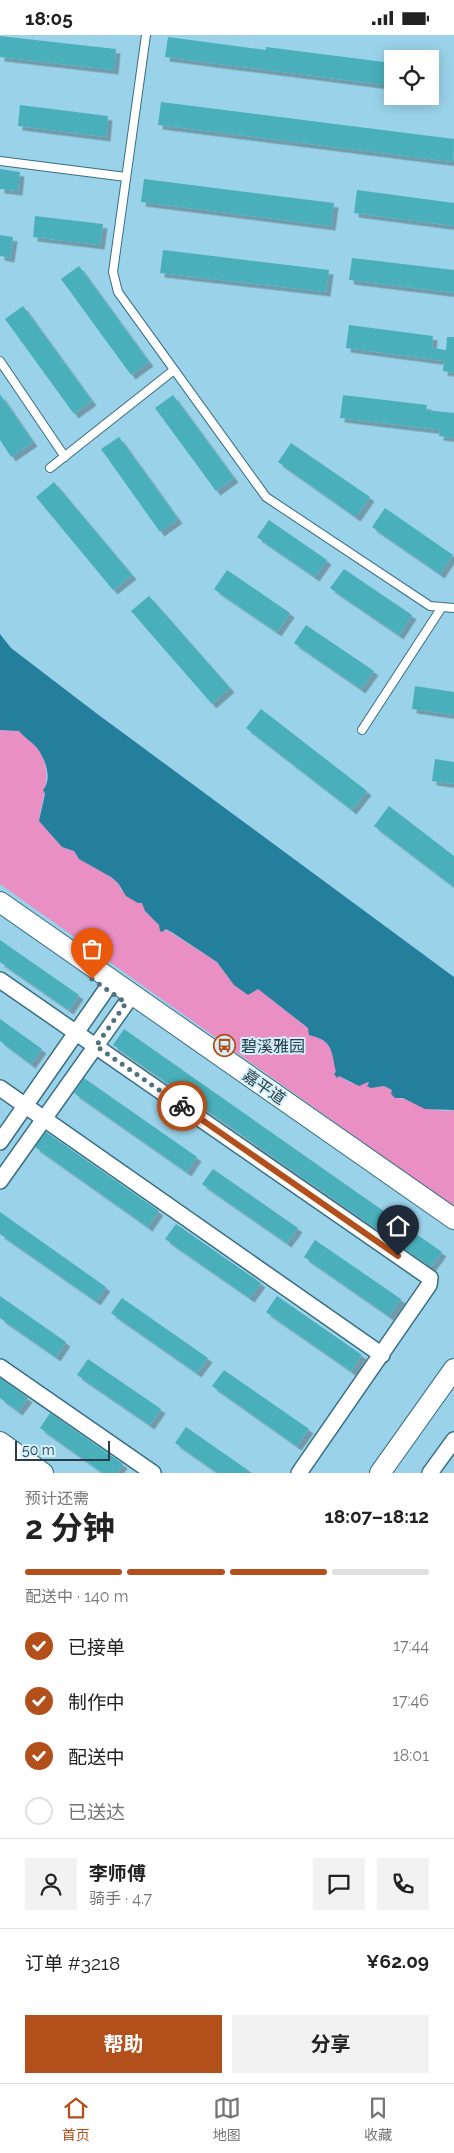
<!DOCTYPE html>
<html lang="zh">
<head>
<meta charset="utf-8">
<style>
	:root { --surface:#fff; --page:#f2f2f2; --text:#222; --muted:#767676; --line:#e0e0e0; --accent:#b34f1a }
	body { margin:0; font-family:Raleway,"Noto Sans SC",sans-serif; background:var(--page); color:var(--text); height:100vh; display:flex; flex-direction:column; font-size:19px; white-space:nowrap }
	* { box-sizing:border-box; margin:0 }
	p { font-size:16px; color:var(--muted) }
	.icon { flex:none; width:28px; height:28px; fill:none; stroke:currentColor; stroke-width:2; stroke-linecap:round; stroke-linejoin:round }
	.map { position:relative; height:1438px; overflow:hidden }
	.side { display:flex; flex-direction:column; background:var(--surface); flex:1 }
	.side>* { flex:none }
	.controls { position:absolute; left:384px; top:15px; display:grid; gap:10px }
	.controls a { display:grid; place-items:center; width:55px; height:55px; border-radius:0px; background:var(--surface); box-shadow:0 2px 12px #0003; font-size:25px }
	.scale { position:absolute; left:15px; bottom:12px; width:95px; box-sizing:border-box; padding-left:5px; border:2px solid #273e47; border-top:0; font-size:14px; line-height:18px; white-space:nowrap; color:#273e47; -webkit-text-stroke:4px #d3effa; paint-order:stroke }
	.pin { position:absolute; display:grid; place-items:center; width:42px; height:42px; color:#fff; margin:-51px -21px; border-radius:50% 50% 50% 0; rotate:-45deg; box-shadow:0 0 5px #0007 }
	.pin .icon { rotate:45deg }
	.courier { position:absolute; display:grid; place-items:center; width:50px; height:50px; margin:-25px; border:4px solid #b34f1a; border-radius:50%; background:#fff; color:#222; box-shadow:0 1px 6px #0007 }
	.headline em { font-style:normal; font-weight:700 }
	.headline div { display:flex; flex-direction:column-reverse }
	.headline { display:flex; align-items:center; justify-content:space-between; height:85px; padding:0 25px }
	h1 { font-size:32px; font-weight:700; line-height:38px }
	.bar { display:grid; grid-template-columns:repeat(4,1fr); gap:8px 5px; align-content:center; height:60px; padding:0 25px }
	.bar i { height:6px; border-radius:4px; background:var(--line) }
	.bar .current { background:var(--accent) }
	.bar p { grid-column:span 4 }
	.line { display:flex; align-items:center; gap:12px; padding:0 25px; border-top:1px solid var(--line) }
	.line div { flex:1 }
	.round { display:grid; place-items:center; flex:none; width:52px; height:52px; border-radius:0px; background:var(--page) }
	ol { padding:0 25px; list-style:none }
	li { display:flex; align-items:center; gap:15px; height:55px }
	li p { margin-inline-start:auto }
	li .icon { padding:5px; border-radius:50%; background:var(--accent); color:#fff; stroke-width:4 }
	li:last-child { color:var(--muted) }
	li i { width:28px; height:28px; border:2px solid var(--line); border-radius:50% }
	.action { display:flex; gap:10px; margin-top:auto; padding:10px 25px }
	.action a { flex:1; height:58px; border-radius:0px; background:var(--accent); color:#fff; font-size:20px; font-weight:700; line-height:58px; text-align:center }
	.action a+a { background:var(--page); color:var(--text) }
	.status { display:flex; justify-content:space-between; align-items:center; height:35px; padding:0 25px; background:var(--surface); direction:ltr }
	.status svg { height:14px; fill:currentColor }
	.menu { display:flex; justify-content:space-around; align-items:center; height:70px; border-top:1px solid var(--line); background:var(--surface); font-size:14px; color:var(--muted) }
	.menu a { display:grid; justify-items:center; gap:2px }
	.menu .current { color:var(--accent) }
	.map>svg:first-child { display:block }
	.green { fill:#e98fc4 }
	.water { fill:#237f9c }
	.building { fill:#4aafba; filter:url(#shadow) }
	.lines { fill:none; stroke-linecap:round; stroke-linejoin:round }
	.lane-casing { stroke:#386e83; stroke-width:10 }
	.street-casing { stroke:#386e83; stroke-width:18 }
	.secondary-casing { stroke:#386e83; stroke-width:22 }
	.lane { stroke:#fff; stroke-width:8 }
	.street { stroke:#fff; stroke-width:15 }
	.secondary { stroke:#fff; stroke-width:20 }
	.done { stroke:#4f7280; stroke-width:5; stroke-dasharray:0 9 }
	.route { stroke:#b34f1a; stroke-width:6 }
	.labels { text-anchor:middle; dominant-baseline:central; stroke-width:4; stroke-linejoin:round; paint-order:stroke }
	.poi-label { font-size:16px; fill:#273e47; stroke:#d3effa; text-anchor:start }
	.street-label { font-size:16px; fill:#273e47; stroke:#d3effa }
</style>
</head>
<body>
<div class="status"><b>18:05</b><svg viewBox="0 0 49 12"><path d="M0 12V9h3v3zM5 12V6h3v6zM10 12V3h3v9zM15 12V0h3v12zM26 1h20v11H26zM47 4h2v5h-2z"/></svg></div>
<div class="map">
<svg width="454" height="1438" viewBox="0 0 454 1438">
	<defs>
		<filter id="shadow"><feDropShadow dx="4.5" dy="4.5" stdDeviation="0" flood-color="#0004"/></filter>
	</defs>
	<rect width="100%" height="100%" fill="#9ad3e9"/>
	<path class="green" d="M0,695l19,1c6,6 13,11 18,17 18,23 5,48 2,73l23,26 12,4 5,8 25,13 14,11 3,7 22,13 2,8 14,14 58,37 17,23 14,9 10,-5 50,39 2,7c24,6 24,20 27,42l2,-1 12,7 17,-1 5,5 11,-1 8,4 3,8c20,0 36,17 59,12v97l-454,-323z"/>
	<path class="water" d="M0,599l11,14 85,65 358,264v133l-29,-1 -22,-11h-8l-4,-4 1,-4 -8,-4 -13,2 -4,-2 2,-3 -1,-1 -9,4 -20,-10 -2,2 -3,-4 2,-2c-5,-21 -2,-31 -27,-37l-1,-7 -50,-39 -10,6 -14,-10 -17,-23 -44,-29 -7,-4 -4,3 -2,-1 -1,-6 -14,-14 -3,-8h-4l-12,-7 -8,-13 -7,-6 -32,-18 -5,-8 -12,-4 -23,-26 6,-27 -2,-4c10,-11 2,-32 -6,-42 -5,-6 -12,-10 -18,-17l-19,-1z"/>
	<path class="building" d="M0,1l116,13 -2,21 -114,-13z
		M168,2l98,13v-3l126,16v23l-227,-29z
		M161,67l293,37 -1,23 -295,-37z
		M20,70l88,11 -2,21 -88,-11z
		M0,134l20,3 -2,19 -18,-2z
		M144,144l190,24 -3,23 -190,-24z
		M357,155l97,13v23l-100,-13z
		M35,181l68,8 -3,21 -67,-8z
		M0,200l13,2 -3,21 -10,-2z
		M163,215l166,20 -3,22 -166,-19z
		M352,223l102,12v23l-105,-13z
		M79,231l70,96 -18,13 -70,-96z
		M23,271l69,95 -18,13 -69,-95z
		M349,290l84,11 -1,12 14,2 1,-13h7v36l-11,-2 1,-10 -98,-13z
		M0,359l33,48 -22,15 -11,-17z
		M173,360l61,83 -18,13 -61,-83z
		M343,360l84,10 -1,5 28,3v25l-15,-2 1,-6 -100,-12z
		M119,402l59,82 -18,13 -59,-83z
		M291,408l79,54 -14,20 -78,-55z
		M54,447l78,93 -19,15 -77,-93z
		M385,473l68,47 -13,19 -68,-47z
		M269,485l58,40 -12,17 -58,-40z
		M344,534l68,46 -13,20 -69,-47z
		M227,535l63,43 -13,19 -63,-43z
		M149,561l81,92 -18,16 -81,-93z
		M306,590l68,46 -13,18 -67,-46z
		M415,651l39,6v23l-42,-6z
		M261,674l106,82 -15,19 -106,-82z
		M435,724l19,3v22l-22,-3z
		M389,771l65,50v31l-80,-61z
		M0,905l79,55 -10,15 -69,-48z
		M0,984l42,30 -11,15 -31,-23z
		M124,994l318,223 -11,15 -318,-222z
		M84,1043l113,79 -10,15 -113,-79z
		M46,1097l113,79 -11,16 -113,-80z
		M213,1134l85,59 -11,15 -85,-59z
		M0,1177l106,75 -10,14 -96,-67z
		M176,1189l85,59 -11,15 -85,-59z
		M315,1205l86,59 -12,17 -85,-59z
		M0,1261l66,46 -10,15 -56,-39z
		M277,1261l85,59 -11,16 -85,-59z
		M122,1263l86,60 -11,15 -86,-60z
		M88,1324l73,50 -11,16 -73,-50z
		M224,1335l85,59 -12,17 -85,-60z
		M0,1343l28,20 -10,13 -18,-13z
		M50,1378l73,51 -6,9h-14l-63,-45z
		M186,1392l66,46h-34l-43,-30z"/>
	<g class="lines">
		<defs>
			<path id="lane" d="M146,0l-33,237 5,20 148,205 164,109 24,2
				M0,126l126,16
				M0,326l65,96
				M50,433l124,-98
				M362,695l80,-123"/>
			<path id="street" d="M0,945l430,298 -1,7 -130,188
				M0,1053l382,267
				M0,1107l112,-161
				M0,1146l132,-186
				M0,1332l153,106
				M430,1438l24,-33"/>
			<path id="secondary" d="M0,867l454,317
				M0,1407l43,31
				M0,1427l16,11
				M380,1438l74,-104"/>
		</defs>
		<use href="#lane" class="lane-casing"/>
		<use href="#street" class="street-casing"/>
		<use href="#secondary" class="secondary-casing"/>
		<use href="#lane" class="lane"/>
		<use href="#street" class="street"/>
		<use href="#secondary" class="secondary"/>
	</g>
	<g class="lines">
		<path class="done" d="M92,944l34,24 -30,43 86,60"/>
		<path class="route" d="M182,1071l216,150"/>
	</g>
	<defs>
		<symbol id="bus-ring" viewBox="-11 -11 22 22"><circle r="9.5" fill="#d3effa" stroke="#b34f1a" stroke-width="1.5"/><path d="M-5-6H5V4H4V6H2V4H-2V6H-4V4H-5ZM-3.5-4V0h7V-4ZM-3.5 1.2v1.5H-2V1.2ZM2 1.2v1.5H3.5V1.2Z" fill="#b34f1a"/></symbol>
	</defs>
	<g fill-rule="evenodd">
		<use href="#bus-ring" x="212" y="998" width="25" height="25"/>
	</g>
	<g class="labels">
		<g class="poi-label">
			<text x="241" y="1011">碧溪雅园</text>
		</g>
		<g class="street-label">
			<text transform="translate(264 1052) rotate(35)">嘉平道</text>
		</g>
	</g>
</svg>
<div class="controls">
<a><svg class="icon" aria-label="locate" viewBox="0 0 24 24"><circle cx="12" cy="12" r="6"/><path d="M12 2v4M12 18v4M2 12h4M18 12h4"/></svg></a>
</div>
<div class="scale">50 m</div>
<div class="pin" style="left:92px;top:944px;background:#ea580c"><svg class="icon" aria-label="bag" viewBox="0 0 24 24"><path d="M5 8h14l-1 12H6zM9 8a3 3 0 0 1 6 0"/></svg></div>
<div class="pin" style="left:398px;top:1221px;background:#1f2937"><svg class="icon" aria-label="home" viewBox="0 0 24 24"><path d="M3 11l9-7 9 7M6 9v11h12V9"/></svg></div>
<div class="courier" style="left:182px;top:1071px"><svg class="icon" aria-label="bike" viewBox="0 0 24 24"><circle cx="6" cy="16" r="4"/><circle cx="18" cy="16" r="4"/><path d="M6 16l4-8h5l3 8M10 8l3 8H6M13 5h3"/></svg></div>
</div>
<section class="side">
<div class="headline"><div><h1>2 分钟</h1><p>预计还需</p></div><em>18:07–18:12</em></div>
<div class="bar"><i class="current"></i><i class="current"></i><i class="current"></i><i></i><p>配送中 · 140 m</p></div>
<ol>
<li><svg class="icon" aria-label="check" viewBox="0 0 24 24"><path d="M5 12l5 5 9-10"/></svg>已接单<p>17:44</p></li>
<li><svg class="icon" aria-label="check" viewBox="0 0 24 24"><path d="M5 12l5 5 9-10"/></svg>制作中<p>17:46</p></li>
<li><svg class="icon" aria-label="check" viewBox="0 0 24 24"><path d="M5 12l5 5 9-10"/></svg>配送中<p>18:01</p></li>
<li><i></i>已送达</li>
</ol>
<div class="line" style="height:90px"><a class="round"><svg class="icon" aria-label="person" viewBox="0 0 24 24"><circle cx="12" cy="8" r="4"/><path d="M4 21q1-7 8-7t8 7"/></svg></a><div><b>李师傅</b><p>骑手 · 4.7</p></div><a class="round"><svg class="icon" aria-label="chat" viewBox="0 0 24 24"><path d="M4 5h16v11H9l-5 4z"/></svg></a><a class="round"><svg class="icon" aria-label="phone" viewBox="0 0 24 24"><path d="M5 4h4l2 5-3 2q2 4 5 5l2-3 5 2v4C11 20 4 13 5 4z"/></svg></a></div>
<div class="line" style="height:65px"><div>订单 #3218</div><b>¥62.09</b></div>
<div class="action"><a>帮助</a><a>分享</a></div>
</section>
<nav class="menu">
<a class="current"><svg class="icon" aria-label="home" viewBox="0 0 24 24"><path d="M3 11l9-7 9 7M6 9v11h12V9"/></svg>首页</a>
<a><svg class="icon" aria-label="map" viewBox="0 0 24 24"><path d="M3 6l6-2 6 2 6-2v14l-6 2-6-2-6 2zM9 4v14M15 6v14"/></svg>地图</a>
<a><svg class="icon" aria-label="saved" viewBox="0 0 24 24"><path d="M7 4h10v16l-5-4-5 4z"/></svg>收藏</a>
</nav>
</body>
</html>
